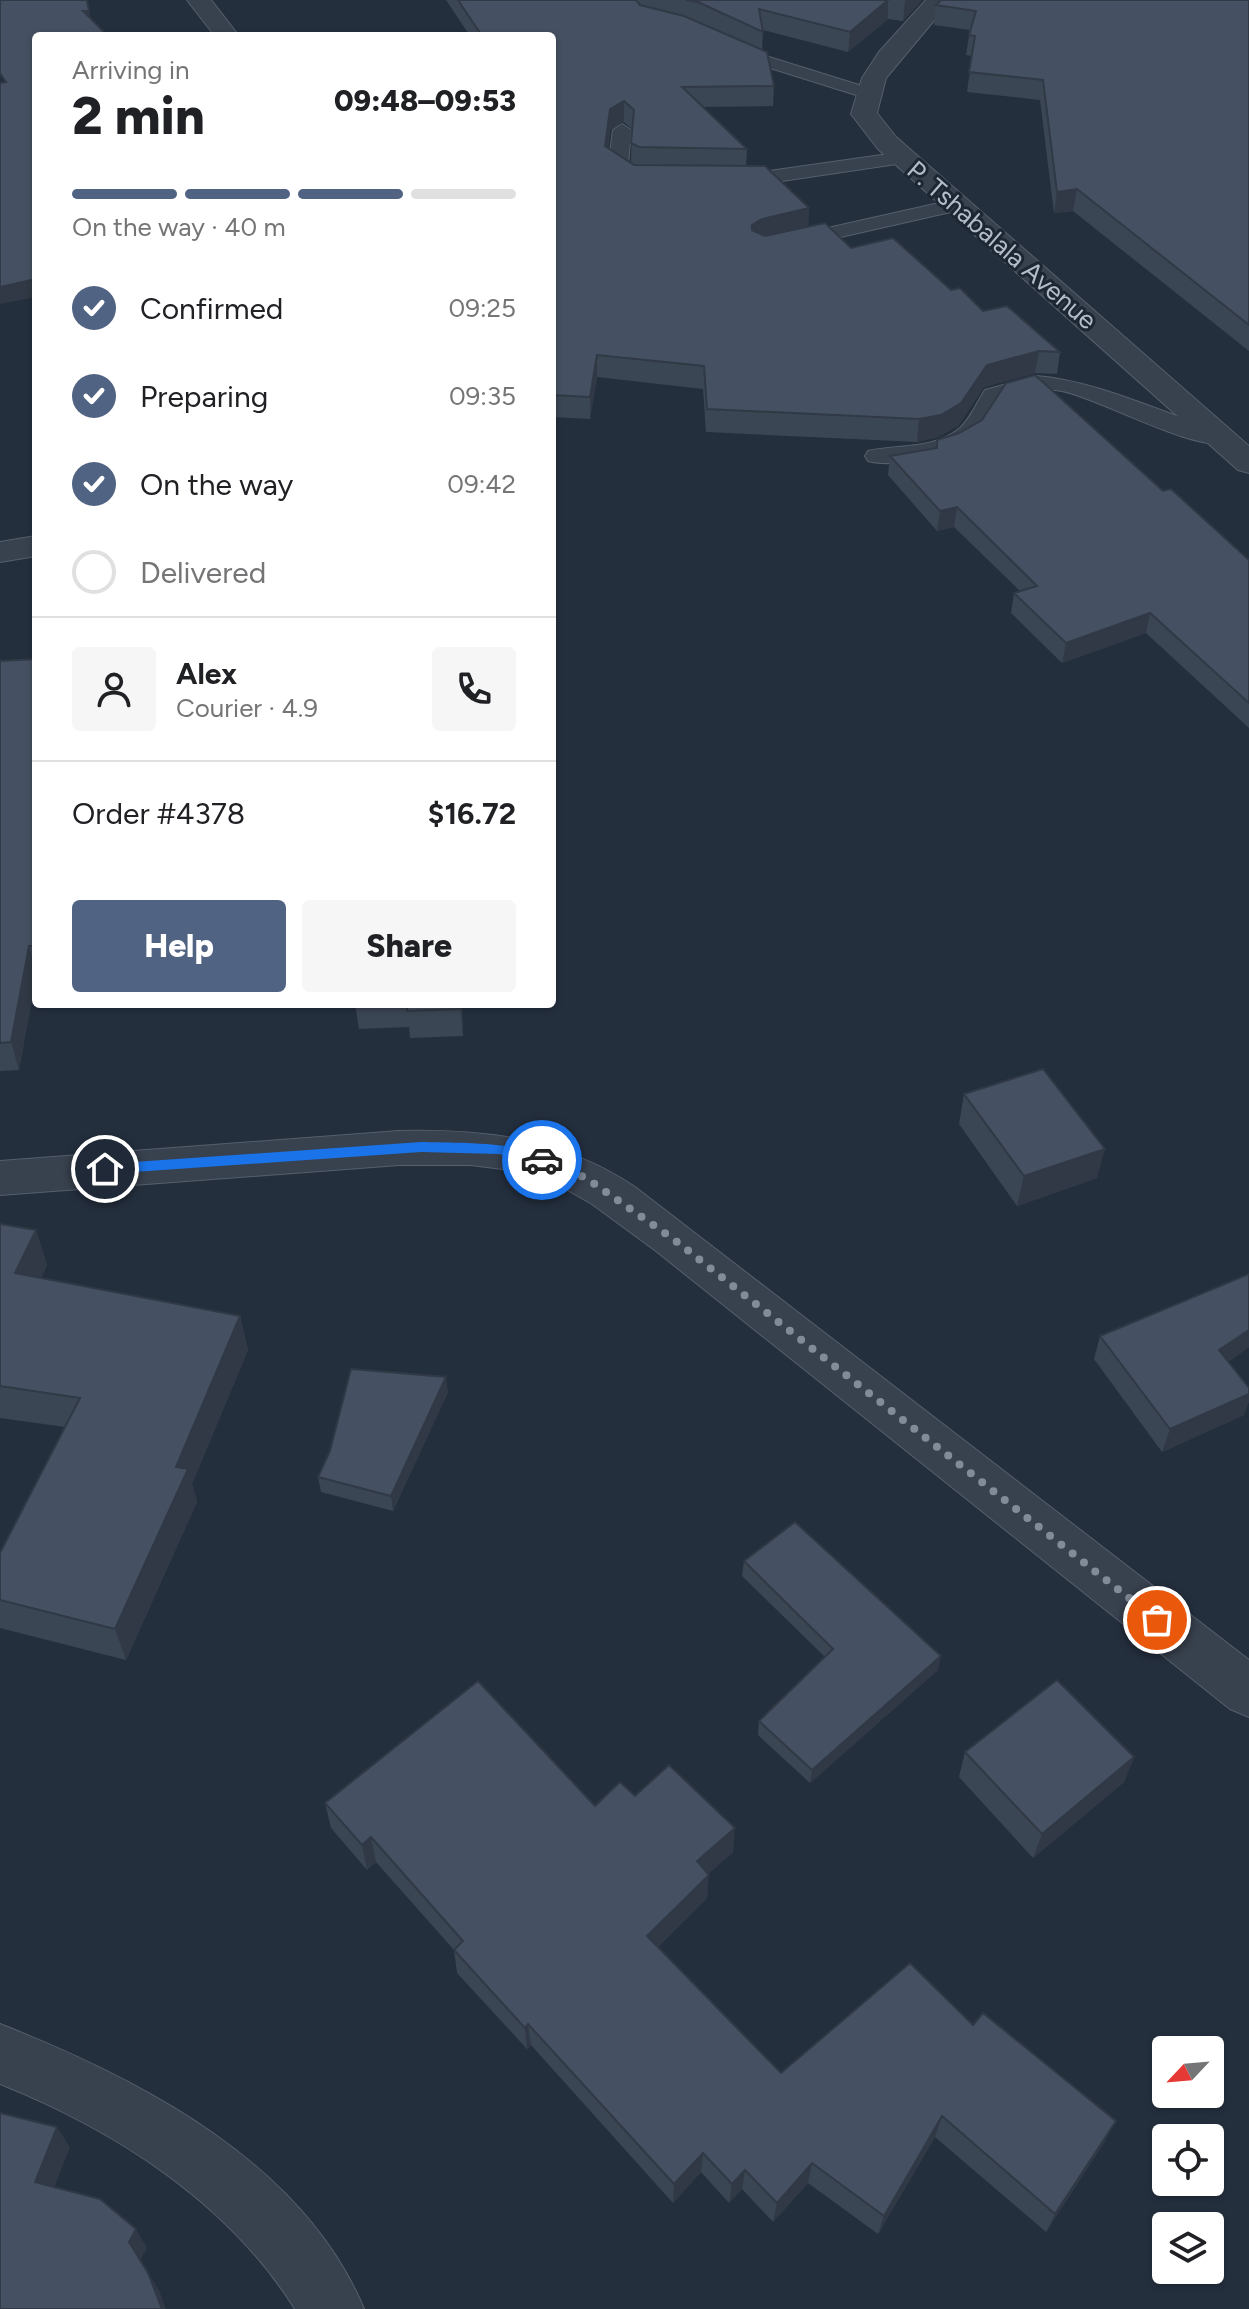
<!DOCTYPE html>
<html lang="en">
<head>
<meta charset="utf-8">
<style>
	:root { --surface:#fff; --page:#f6f6f6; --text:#202124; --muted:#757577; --line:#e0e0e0; --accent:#506383 }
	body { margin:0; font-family:Figtree,sans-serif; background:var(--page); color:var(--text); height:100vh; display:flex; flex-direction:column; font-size:30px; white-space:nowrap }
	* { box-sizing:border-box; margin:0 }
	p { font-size:26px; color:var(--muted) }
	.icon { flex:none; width:44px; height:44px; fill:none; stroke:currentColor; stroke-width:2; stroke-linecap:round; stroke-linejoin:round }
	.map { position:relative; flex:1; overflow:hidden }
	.panel { position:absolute; left:32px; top:32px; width:524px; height:976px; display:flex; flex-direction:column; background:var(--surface); border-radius:8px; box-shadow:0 2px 6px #0004 }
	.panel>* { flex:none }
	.needle { width:52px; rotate:244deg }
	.buttons { position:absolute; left:1152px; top:2036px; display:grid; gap:16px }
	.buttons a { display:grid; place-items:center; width:72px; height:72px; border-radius:8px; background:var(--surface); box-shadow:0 2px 6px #0004; font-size:40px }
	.pin { position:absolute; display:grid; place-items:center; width:68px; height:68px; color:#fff; margin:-34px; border:4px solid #fff; border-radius:50%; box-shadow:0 2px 8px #0007 }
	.courier { position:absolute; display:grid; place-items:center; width:80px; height:80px; margin:-40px; border:6px solid #1a73e8; border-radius:50%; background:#fff; color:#222; box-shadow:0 2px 10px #0007 }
	.headline em { font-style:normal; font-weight:800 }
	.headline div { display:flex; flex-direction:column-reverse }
	.headline { display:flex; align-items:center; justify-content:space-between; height:136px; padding:0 40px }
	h1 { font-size:52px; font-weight:800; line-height:60px }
	.bar { display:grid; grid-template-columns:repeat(4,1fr); gap:12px 8px; align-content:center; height:96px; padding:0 40px }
	.bar i { height:10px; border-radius:6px; background:var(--line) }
	.bar .current { background:var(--accent) }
	.bar p { grid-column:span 4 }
	.line { display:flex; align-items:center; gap:20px; padding:0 40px; border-top:2px solid var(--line) }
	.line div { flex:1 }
	.round { display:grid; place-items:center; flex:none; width:84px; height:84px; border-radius:8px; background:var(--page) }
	ol { padding:0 40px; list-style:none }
	li { display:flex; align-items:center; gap:24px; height:88px }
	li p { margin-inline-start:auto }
	li .icon { padding:8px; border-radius:50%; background:var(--accent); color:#fff; stroke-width:4 }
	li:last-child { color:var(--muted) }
	li i { width:44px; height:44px; border:4px solid var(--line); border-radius:50% }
	.button { display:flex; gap:16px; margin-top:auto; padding:16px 40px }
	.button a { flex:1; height:92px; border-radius:8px; background:var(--accent); color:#fff; font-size:32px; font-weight:800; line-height:92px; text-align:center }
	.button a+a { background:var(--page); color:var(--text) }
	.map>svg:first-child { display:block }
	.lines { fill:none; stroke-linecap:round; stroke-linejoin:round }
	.service-casing { stroke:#565f6c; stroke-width:2 }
	.minor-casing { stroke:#565f6c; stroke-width:2 }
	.service { fill:#38414e; fill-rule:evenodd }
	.minor { fill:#38414e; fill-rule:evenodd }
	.wall { fill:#3b4654; fill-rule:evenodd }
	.shaded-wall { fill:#303945 }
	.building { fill:#455162; stroke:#303945; stroke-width:2 }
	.route { fill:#1a73e8 }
	.done { stroke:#828b98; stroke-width:8; stroke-dasharray:0 14.4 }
	.labels { text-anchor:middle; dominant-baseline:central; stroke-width:6; stroke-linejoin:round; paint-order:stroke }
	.far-street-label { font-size:26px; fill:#b4bcc9; stroke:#1d2633 }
</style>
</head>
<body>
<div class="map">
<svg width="1249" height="2309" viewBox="0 0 1249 2309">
	<rect width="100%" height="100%" fill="#242f3e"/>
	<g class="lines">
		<defs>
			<path id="service" d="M731,45l144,45 3,4 -9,5 -144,-45 -3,-4 3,-4z
				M622,124l9,6 -3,35 10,6 14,2 3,4 -3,4h-25l-19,-14 5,-37z
				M903,152l7,2 3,4 -3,4 -155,23h-24l-10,-6 10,-6h24z
				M957,199l7,2 3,4 -3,4 -172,39 -10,-6 10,-6z
				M1036,376c64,5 129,39 191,57l3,5 -3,5c-35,8 -126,-44 -165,-52 -22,-4 -41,3 -61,9 -7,12 -13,27 -24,37 -21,19 -82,31 -109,24l-3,-5 3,-5c30,-7 66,-1 92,-23 11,-10 17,-26 25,-38z"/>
			<path id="minor" d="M187,0h24l28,36h-24z
				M926,0h25l-65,78 -9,35 19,24 353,309v27l-11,-3 -360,-321 -27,-35 11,-36 17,-26z
				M36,536v20l-36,6v-20z
				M399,1131c86,-2 163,7 236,56l614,473v57l-19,-8 -574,-458 -64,-47 -44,-25 -30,-8 -47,-6h-72l-399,30v-34z
				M0,2024c139,55 303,138 364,285h-69c-67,-107 -180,-179 -295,-225z"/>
		</defs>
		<use href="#service" class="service-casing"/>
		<use href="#minor" class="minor-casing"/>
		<use href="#service" class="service"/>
		<use href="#minor" class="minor"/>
	</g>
	<path class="wall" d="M446,0h476l-19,21 -15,-2 -40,33 -85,-22 -1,20 12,36 -1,20 -70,1 44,42 -1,17 63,42 -1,19 43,21 100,42 32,21 77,41 -3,22 -22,-1 -51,14 -26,39 -20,11 -21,5 -211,-10 -3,-43 -106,-12 -7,42 -38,-2v-381h-82zM624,122l8,7 -1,34 -23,-15 2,-18z
		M1249,0v351l-176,-140 -19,2 -14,-113 -73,-8 5,-36 -6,-1 4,-25 -36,-5 2,-20z
		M937,440l226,51 86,69v168l-103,-95 -84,30 -51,-50 3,-20 6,-2 -66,-64 -17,4 -49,-56 2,-19 46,-8z
		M36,659v318l-17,93 -19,1v-410z
		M355,1004h107l1,32 -53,2 -1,-11 -50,2z
		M964,1094l133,84 -80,28 -58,-82z
		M0,1224l36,6 11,35 -6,13 199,38 8,34 -56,134 5,18 -71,158 -126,-32v-75l65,-126 -65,-9z
		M1249,1274v73l-21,15 16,53 -82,37 -68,-93 6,-23z
		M448,1392l-55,119 -72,-19 -3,-15z
		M744,1561l194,109 -128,113 -52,-48 1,-14 66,-64 -83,-81z
		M965,1752l169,5 -10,25 -91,76 -74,-81z
		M635,1796l98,56 -25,22 -1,24 -49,49 123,126 192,-48 132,116 -59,91 -111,-95 -57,97 -70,-51 -35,39 -31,-33 -13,14 -28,-31 -28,31 -142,-158 -4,4 -70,-76 -3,-23 -78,-88 -9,8 -36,-42 -6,-25 270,3z"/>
	<path class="shaded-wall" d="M888,0v19l-40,33 2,-20z
		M906,0h16l-19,21 2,-20z
		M83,11h6l3,15z
		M624,101v21l-14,8 -5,37v-21l5,-37z
		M1077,189l-4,22 -19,2 3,-21z
		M809,208l-1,22 -57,16 1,-21 10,-6z
		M36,279v18l-36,7v-17z
		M1039,351l-4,22 -51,14 -26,39 -20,11 -21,5 2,-23 68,-54z
		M597,355v22l-7,42v-22z
		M957,507l-3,20 -17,4 3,-20z
		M1150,613l-4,20 -84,30 4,-20z
		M29,946l7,26v5l-17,93 -8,-28z
		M460,1004h2l1,32z
		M1105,1149l-8,29 -80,28 7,-30z
		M36,1230l11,35 -20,43 -12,-35z
		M240,1316l8,34 -56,134 5,18 -71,158 -11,-31 61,-162z
		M1249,1330v17l-38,27 8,-24z
		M446,1377l2,15 -55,119 -2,-15z
		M1249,1394v8l-5,13 -82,37 8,-23z
		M941,1656l-3,14 -128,113 2,-13z
		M1134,1757l-10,25 -91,76 9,-24z
		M735,1828l-2,24 -37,33 1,-24z
		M371,1837l5,25 -9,8 -5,-25z
		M709,1875l-2,23 -61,60 1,-22z
		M528,2024l3,21 -4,4 -2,-21z
		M942,2116l-7,21 -57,97 6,-18z
		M1116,2121l-11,20 -59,91 9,-18z
		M57,2127l13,20 -21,54 -14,-19z
		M703,2153l-2,19 -28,31 1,-19z
		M812,2163l-4,20 -35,39 4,-19z
		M745,2170l-3,19 -13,14 3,-19z
		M136,2229l11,19 -7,12 19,30 7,19h-4l-33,-67z"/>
	<path class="building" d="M0,0h87l2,11h-6l25,25h-72v243l-36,8v-204l6,-1 -6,-9z
		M458,0h178l4,5 44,11 83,36 7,34 -92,1 65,62 -108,-2 -8,-4 3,-33 -10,-9 -14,8 -5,37 29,19 131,1 44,42 -47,11 -10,6v5l13,6 60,-13 26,25 42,-10 58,52 9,-2 23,23 24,-5 53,46 -21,-1 -52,14 -26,38 -20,12 -22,4 -212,-10 -3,-43 -107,-11 -7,42 -38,-2v-359h-70z
		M686,0h202l-38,32 -91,-23 4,23 -65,-30z
		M941,0h308v325l-172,-136 -20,3 -14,-112 -74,-8 6,-36 -6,-1 7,-24 -40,-6z
		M1035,375l128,116 8,-2 78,71v143l-99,-90 -84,30 -52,-50 23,-7 -80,-79 -17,4 -50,-55 47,-8v-8l22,-7 23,-13 24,-37z
		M36,659v287h-7l-18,96 -11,1v-382z
		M407,1004h53v5l-53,2z
		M1043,1069l62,80 -81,27 -60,-82z
		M0,1224l36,6 -21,43 225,43 -64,151 12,2 -73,160 -115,-29v-47l80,-155 -80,-12z
		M1249,1274v56l-30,20 30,38v6l-79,35 -70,-93z
		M351,1369l95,8 -55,119 -73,-19 12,-26z
		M795,1522l146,134 -129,114 -53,-49 74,-72 -89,-88z
		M1057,1680l77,77 -92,77 -77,-82z
		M478,1681l117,125 25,-24 15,14 34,-31 66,63 -38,33 12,14 -62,61 134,137 129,-110 63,62 10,-12 133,108 -61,93 -113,-98 -58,100 -72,-53 -35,40 -32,-33 -13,14 -29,-31 -29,31 -146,-160 -3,4 -71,-78 9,-9 -92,-104 -9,8 -37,-42z
		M0,2113l57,14 -22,55 65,17 36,30 -7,13 19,31 14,36h-162z"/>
	<path class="route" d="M421,1142c28,1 108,-1 128,18l-7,5 -43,-11 -78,-2 -316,22 -6,-5 6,-5z"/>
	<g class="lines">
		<path class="done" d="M542,1160l44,18 86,60 485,382"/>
	</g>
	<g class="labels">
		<g class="far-street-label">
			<text transform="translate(1002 245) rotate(41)">P. Tshabalala Avenue</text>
		</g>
	</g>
</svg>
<div class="buttons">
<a><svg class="needle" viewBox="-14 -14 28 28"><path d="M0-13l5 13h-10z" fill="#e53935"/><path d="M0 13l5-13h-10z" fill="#757577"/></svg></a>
<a><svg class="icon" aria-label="locate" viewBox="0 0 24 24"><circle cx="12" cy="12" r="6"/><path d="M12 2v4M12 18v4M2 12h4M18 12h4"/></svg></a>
<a><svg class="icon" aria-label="layers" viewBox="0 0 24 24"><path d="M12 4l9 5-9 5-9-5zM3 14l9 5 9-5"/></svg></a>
</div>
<div class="pin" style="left:1157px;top:1620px;background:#ea580c"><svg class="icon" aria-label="bag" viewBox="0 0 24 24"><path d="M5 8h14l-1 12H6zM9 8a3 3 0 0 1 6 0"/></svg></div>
<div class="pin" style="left:105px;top:1169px;background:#1f2937"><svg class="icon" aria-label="home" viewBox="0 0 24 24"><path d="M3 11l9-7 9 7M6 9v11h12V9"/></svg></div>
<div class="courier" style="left:542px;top:1160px"><svg class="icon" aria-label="car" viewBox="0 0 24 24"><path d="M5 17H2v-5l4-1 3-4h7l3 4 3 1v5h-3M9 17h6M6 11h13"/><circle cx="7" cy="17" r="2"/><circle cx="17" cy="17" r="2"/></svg></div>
<section class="panel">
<div class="headline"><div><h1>2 min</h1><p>Arriving in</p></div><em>09:48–09:53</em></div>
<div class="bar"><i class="current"></i><i class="current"></i><i class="current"></i><i></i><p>On the way · 40 m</p></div>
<ol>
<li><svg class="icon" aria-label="check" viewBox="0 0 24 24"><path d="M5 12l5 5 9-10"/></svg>Confirmed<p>09:25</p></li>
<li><svg class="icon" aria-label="check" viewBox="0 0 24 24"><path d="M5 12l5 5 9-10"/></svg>Preparing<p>09:35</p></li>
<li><svg class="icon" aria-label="check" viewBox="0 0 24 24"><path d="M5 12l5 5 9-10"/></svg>On the way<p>09:42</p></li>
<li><i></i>Delivered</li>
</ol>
<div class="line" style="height:144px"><a class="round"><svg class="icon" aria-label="person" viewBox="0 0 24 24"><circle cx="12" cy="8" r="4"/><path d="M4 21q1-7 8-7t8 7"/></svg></a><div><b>Alex</b><p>Courier · 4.9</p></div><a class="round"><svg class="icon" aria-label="phone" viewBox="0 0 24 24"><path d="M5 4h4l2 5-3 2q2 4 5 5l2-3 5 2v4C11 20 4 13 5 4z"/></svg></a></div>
<div class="line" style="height:104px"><div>Order #4378</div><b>$16.72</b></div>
<div class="button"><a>Help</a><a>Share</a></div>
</section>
</div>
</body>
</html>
